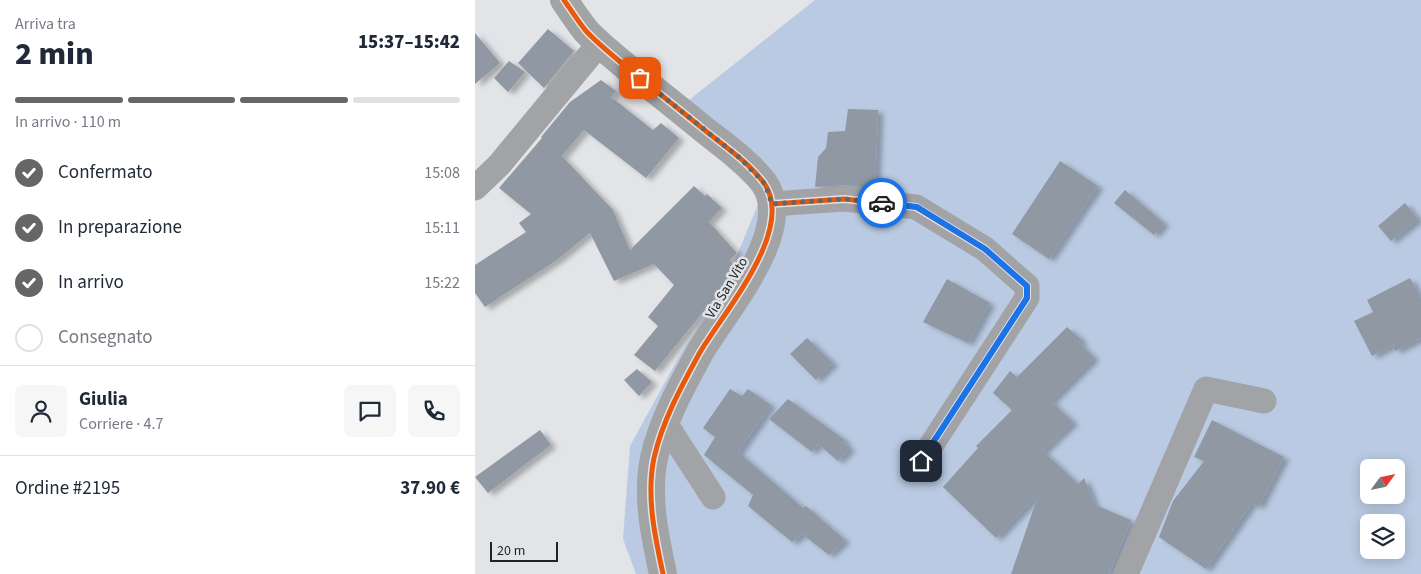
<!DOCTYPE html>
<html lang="it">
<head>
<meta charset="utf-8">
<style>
	:root { --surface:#fff; --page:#f6f6f7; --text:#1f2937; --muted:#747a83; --line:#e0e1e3; --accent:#656668 }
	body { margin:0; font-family:"Source Sans 3",sans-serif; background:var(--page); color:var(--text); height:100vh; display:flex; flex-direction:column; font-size:19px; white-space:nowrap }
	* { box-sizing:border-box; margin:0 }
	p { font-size:16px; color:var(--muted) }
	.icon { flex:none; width:28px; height:28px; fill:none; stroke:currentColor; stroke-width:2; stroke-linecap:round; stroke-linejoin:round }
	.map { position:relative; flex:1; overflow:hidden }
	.panel { display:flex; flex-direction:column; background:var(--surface); width:475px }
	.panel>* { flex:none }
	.needle { width:32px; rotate:57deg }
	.fabs { position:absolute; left:885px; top:459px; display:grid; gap:10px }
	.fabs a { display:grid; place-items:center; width:45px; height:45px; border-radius:8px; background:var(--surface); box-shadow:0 2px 12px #0003; font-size:25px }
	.scale { position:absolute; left:15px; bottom:12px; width:68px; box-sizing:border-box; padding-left:5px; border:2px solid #212224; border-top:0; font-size:14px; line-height:18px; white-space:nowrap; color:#212224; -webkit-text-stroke:4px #e0e4e9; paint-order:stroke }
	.pin { position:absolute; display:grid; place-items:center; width:42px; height:42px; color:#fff; margin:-21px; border-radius:10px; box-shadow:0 2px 8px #0006 }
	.courier { position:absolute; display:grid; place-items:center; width:50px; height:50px; margin:-25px; border:4px solid #1a73e8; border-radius:50%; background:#fff; color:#222; box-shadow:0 1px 6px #0007 }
	.headline em { font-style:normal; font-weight:800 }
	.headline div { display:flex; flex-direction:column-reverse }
	.headline { display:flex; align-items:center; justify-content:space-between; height:85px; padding:0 15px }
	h1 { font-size:32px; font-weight:800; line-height:38px }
	.bar { display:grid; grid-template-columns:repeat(4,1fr); gap:8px 5px; align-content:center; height:60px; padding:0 15px }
	.bar i { height:6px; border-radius:4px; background:var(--line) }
	.bar .selected { background:var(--accent) }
	.bar p { grid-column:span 4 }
	.line { display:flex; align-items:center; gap:12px; padding:0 15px; border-top:1px solid var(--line) }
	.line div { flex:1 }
	.round { display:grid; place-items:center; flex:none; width:52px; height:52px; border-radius:8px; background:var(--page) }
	ol { padding:0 15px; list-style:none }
	li { display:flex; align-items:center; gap:15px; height:55px }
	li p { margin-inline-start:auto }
	li .icon { padding:5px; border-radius:50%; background:var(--accent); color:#fff; stroke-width:4 }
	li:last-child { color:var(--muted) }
	li i { width:28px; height:28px; border:2px solid var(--line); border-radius:50% }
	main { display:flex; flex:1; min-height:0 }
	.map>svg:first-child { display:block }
	.green { fill:#b9cae2; fill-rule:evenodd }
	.building { fill:#9098a3; filter:url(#shadow) }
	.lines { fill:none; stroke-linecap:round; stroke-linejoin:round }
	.street { stroke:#a2a3a6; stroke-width:25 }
	.secondary { stroke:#a2a3a5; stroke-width:28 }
	.cycleway-casing { stroke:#e0e4e9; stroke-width:8 }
	.cycleway { stroke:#e8590c; stroke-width:5 }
	.done { stroke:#656668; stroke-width:5; stroke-dasharray:0 9 }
	.route { stroke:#1a73e8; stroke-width:6 }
	.labels { text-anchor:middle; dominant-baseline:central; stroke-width:5; stroke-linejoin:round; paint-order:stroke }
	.street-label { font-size:14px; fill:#212224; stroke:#e0e4e9 }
</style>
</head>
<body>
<main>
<section class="panel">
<div class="headline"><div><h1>2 min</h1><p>Arriva tra</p></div><em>15:37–15:42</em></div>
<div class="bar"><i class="selected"></i><i class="selected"></i><i class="selected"></i><i></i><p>In arrivo · 110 m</p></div>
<ol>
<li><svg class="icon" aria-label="check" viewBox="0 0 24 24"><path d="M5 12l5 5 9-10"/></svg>Confermato<p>15:08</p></li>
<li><svg class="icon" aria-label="check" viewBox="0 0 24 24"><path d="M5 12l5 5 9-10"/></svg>In preparazione<p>15:11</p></li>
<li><svg class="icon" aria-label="check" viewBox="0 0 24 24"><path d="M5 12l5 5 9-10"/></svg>In arrivo<p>15:22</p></li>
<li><i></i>Consegnato</li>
</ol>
<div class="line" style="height:90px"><a class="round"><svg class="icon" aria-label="person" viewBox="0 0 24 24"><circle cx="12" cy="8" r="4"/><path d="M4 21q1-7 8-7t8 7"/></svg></a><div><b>Giulia</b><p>Corriere · 4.7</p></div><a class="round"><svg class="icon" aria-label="chat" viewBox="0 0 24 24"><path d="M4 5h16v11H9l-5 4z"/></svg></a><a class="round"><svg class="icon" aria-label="phone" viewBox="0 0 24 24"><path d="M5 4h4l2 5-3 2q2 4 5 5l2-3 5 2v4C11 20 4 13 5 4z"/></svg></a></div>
<div class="line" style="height:65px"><div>Ordine #2195</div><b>37.90 €</b></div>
</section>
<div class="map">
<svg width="946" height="574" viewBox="0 0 946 574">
	<defs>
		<filter id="shadow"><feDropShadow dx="5.5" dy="3" stdDeviation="2.5" flood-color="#0004"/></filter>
	</defs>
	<rect width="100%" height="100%" fill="#e2e4e7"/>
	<path class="green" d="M340,0h606v574h-785l-13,-35 7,-93 51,-93 41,-61 39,-95 -100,-91 23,-2zM894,468h27v27h-27zM894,522h27v28h-27z"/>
	<path class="building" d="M73,29l26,22 -30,37 -26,-25z
		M0,33l25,30 -25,21z
		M34,61l16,11 -17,20 -14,-14z
		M126,80l15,11 -5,6 42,33 8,-7 18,15 -33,40 -62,-48 -22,26 51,54 17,40 64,-64 11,10 2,-2 15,14 -13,14 28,31 -7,7 6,8 -21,33 -2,-1 -58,71 -21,-16 24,-29 -10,-9 26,-32 -20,-21 -40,17 -24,-48 -33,27 -72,47 -10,-14v-28l51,-33 -7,-9 12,-9 -32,-26 43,-50 -1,-1 29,-35z
		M373,109l30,1 -3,78 -30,-3 -30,2 3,-30 8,-9 2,-16 17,-1z
		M585,161l38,25 -49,73 -37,-25z
		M650,190l39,33 -10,12 -40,-32z
		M930,203l13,16 -27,22 -13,-15z
		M935,278l11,21v39l-26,13 -2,-6 -21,11 -18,-35 19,-9 -6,-12z
		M472,279l43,24 -22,40 -45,-21z
		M592,327l15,13 -3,2 15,16 -43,43 22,21 -30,29 35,33 6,-6 11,27 36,15 -22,54h-98l28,-81 -43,45 -53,-51 35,-39 -2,-2 36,-36 -19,-17 17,-22 7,6z
		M332,338l26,25 -17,17 -26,-26z
		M162,369l15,13 -13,14 -15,-16z
		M255,389l12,7 6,-7 23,16 -33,47 65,56 3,-2 39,34 -16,15 -27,-21 -10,8 -44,-36 5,-11 -49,-40 11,-18 -12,-9z
		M313,399l57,41 -2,2 7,6 -12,13 -20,-17 -6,8 -43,-33z
		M737,420l72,37 -25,49 -7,-3 -46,66 -47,-32 14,-36 31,-40 -10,-4z
		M65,430l11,15 -63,48 -13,-16z"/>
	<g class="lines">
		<path class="street" d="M0,188l24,-23 100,-121
			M297,204l72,-5 72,8 69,42 42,37v12l-106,163
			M190,423l48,74
			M651,574l80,-185 58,12"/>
		<path class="secondary" d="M89,0c7,10 14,21 22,31 15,16 34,30 51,45 22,17 43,34 65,52 21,17 45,33 62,55 33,47 -43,132 -65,171 -18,33 -37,68 -45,104 -8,38 1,79 9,116"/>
		<defs>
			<path id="cycleway" d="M89,0c7,10 14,21 22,31 15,16 34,30 51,45 22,17 43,34 65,52 21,17 45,33 62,55 33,47 -43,132 -65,171 -18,33 -37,68 -45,104 -8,38 1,79 9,116
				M297,204l72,-5 72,8 69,42 42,37v12l-106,163"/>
		</defs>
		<use href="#cycleway" class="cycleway-casing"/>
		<use href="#cycleway" class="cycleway"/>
	</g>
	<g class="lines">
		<path class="done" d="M165,78l100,80 25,26 7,20 72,-5 38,4"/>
		<path class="route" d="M407,203l35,4 68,42 42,37v12l-106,163"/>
	</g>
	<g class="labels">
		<g class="street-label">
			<text transform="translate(252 288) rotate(-59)">Via San Vito</text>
		</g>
	</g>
</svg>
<div class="fabs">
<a><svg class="needle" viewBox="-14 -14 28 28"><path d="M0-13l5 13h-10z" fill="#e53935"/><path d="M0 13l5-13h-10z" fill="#747a83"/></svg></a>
<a><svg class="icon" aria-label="layers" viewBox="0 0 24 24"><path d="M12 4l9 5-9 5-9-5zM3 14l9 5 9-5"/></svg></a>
</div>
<div class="scale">20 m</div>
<div class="pin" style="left:165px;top:78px;background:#ea580c"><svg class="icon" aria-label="bag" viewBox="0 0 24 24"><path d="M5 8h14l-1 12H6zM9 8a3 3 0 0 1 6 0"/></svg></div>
<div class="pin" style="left:446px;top:461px;background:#1f2937"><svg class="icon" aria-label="home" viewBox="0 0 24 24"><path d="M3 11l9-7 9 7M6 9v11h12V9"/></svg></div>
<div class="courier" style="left:407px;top:203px"><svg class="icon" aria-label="car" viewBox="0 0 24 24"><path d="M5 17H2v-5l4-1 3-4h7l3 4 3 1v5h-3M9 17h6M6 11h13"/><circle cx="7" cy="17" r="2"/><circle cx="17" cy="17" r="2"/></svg></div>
</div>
</main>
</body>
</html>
